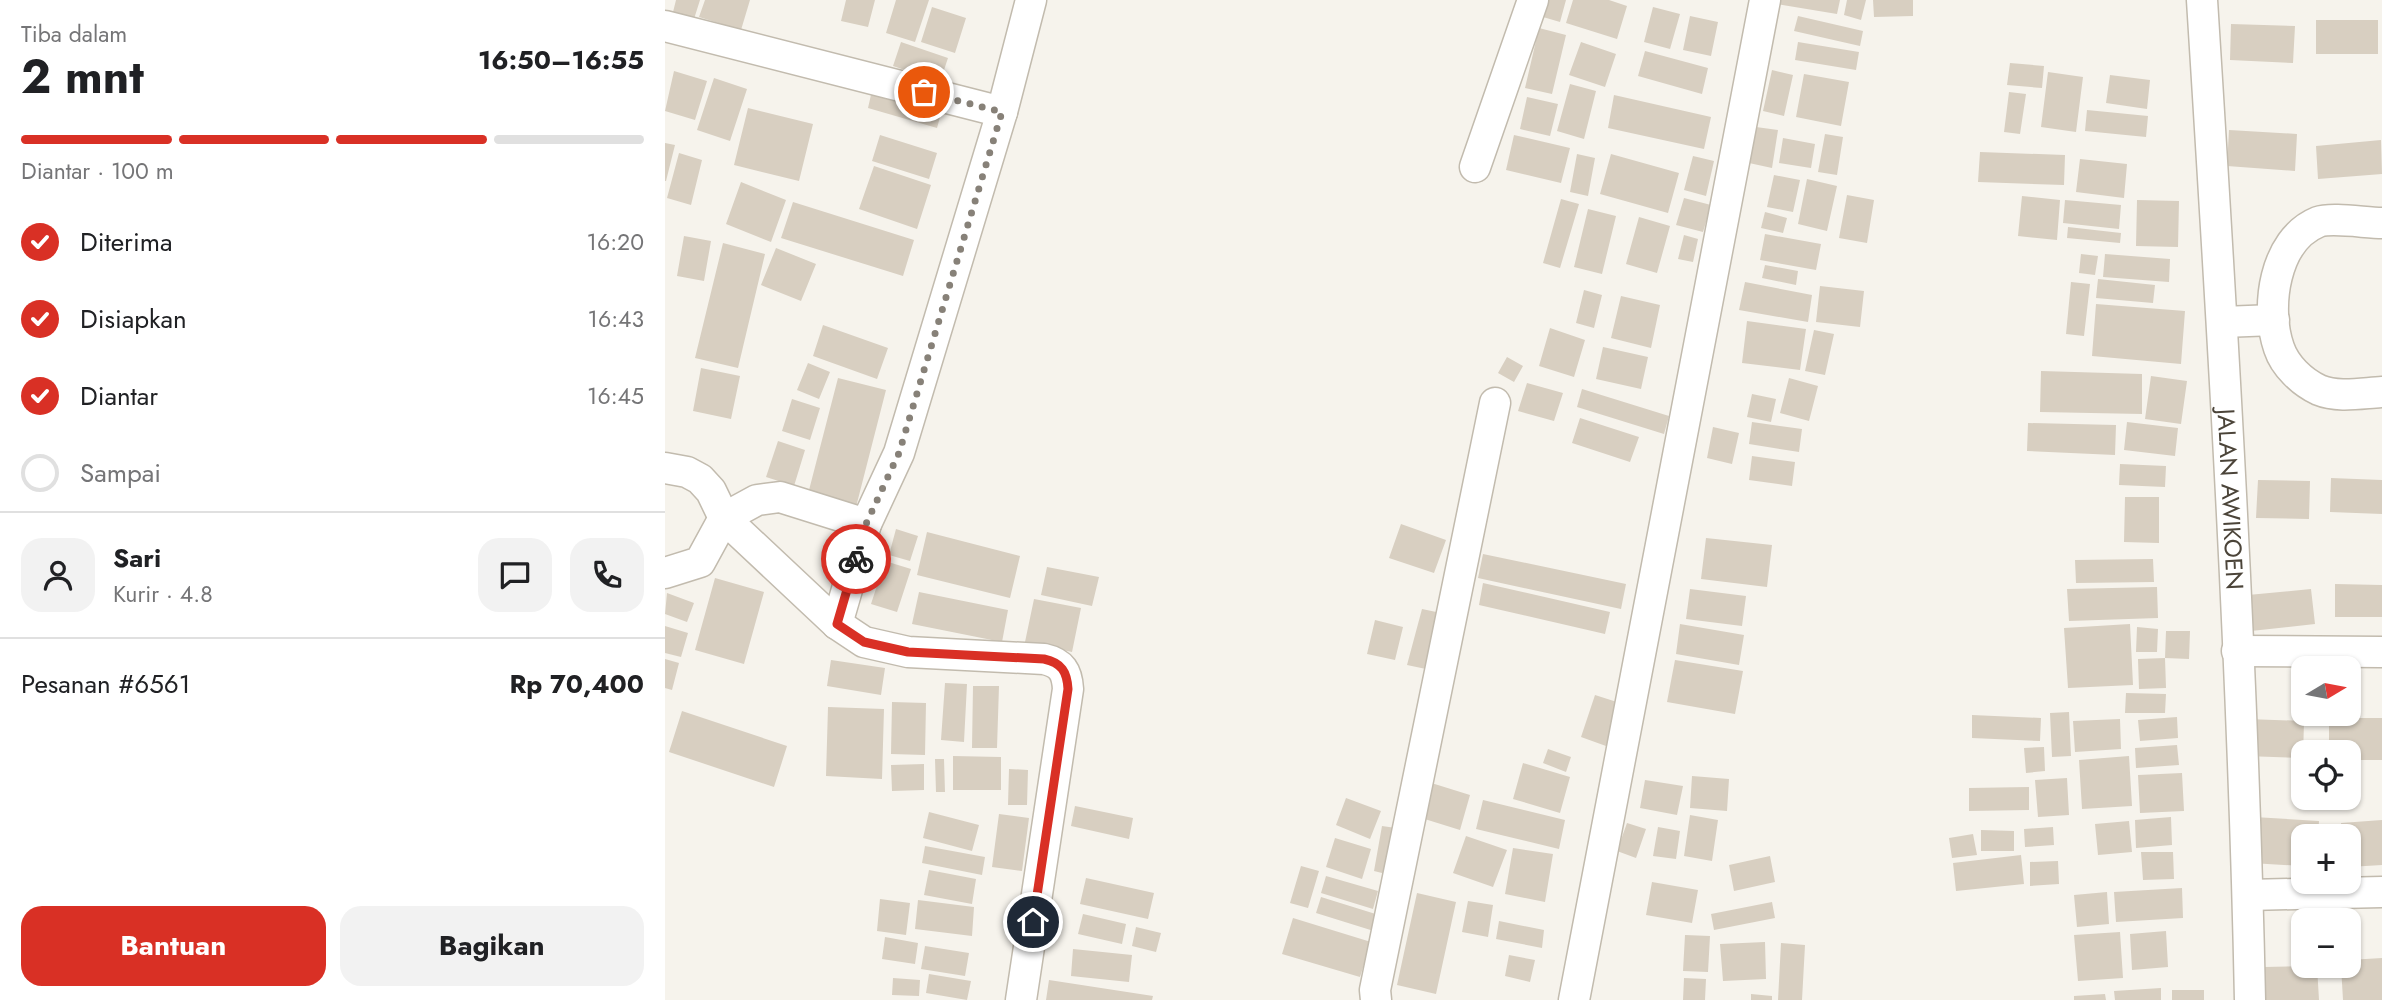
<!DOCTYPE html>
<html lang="id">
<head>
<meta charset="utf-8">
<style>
	:root { --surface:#fff; --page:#f2f2f2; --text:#202124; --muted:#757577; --line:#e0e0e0; --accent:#d93025 }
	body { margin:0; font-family:Jost,sans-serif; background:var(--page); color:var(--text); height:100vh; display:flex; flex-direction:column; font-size:26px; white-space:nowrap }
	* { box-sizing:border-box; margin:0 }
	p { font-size:23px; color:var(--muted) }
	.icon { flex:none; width:38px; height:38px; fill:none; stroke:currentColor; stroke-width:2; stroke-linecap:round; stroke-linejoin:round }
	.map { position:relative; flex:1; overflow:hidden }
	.panel { display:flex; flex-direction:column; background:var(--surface); width:665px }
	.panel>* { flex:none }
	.needle { width:46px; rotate:80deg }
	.tools { position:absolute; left:1626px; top:656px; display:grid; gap:14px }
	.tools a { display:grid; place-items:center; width:70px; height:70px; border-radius:14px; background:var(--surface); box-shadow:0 2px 5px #0004; font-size:35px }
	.pin { position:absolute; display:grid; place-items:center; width:60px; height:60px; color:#fff; margin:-30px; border:4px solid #fff; border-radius:50%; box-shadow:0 2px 7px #0007 }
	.courier { position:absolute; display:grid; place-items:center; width:70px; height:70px; margin:-35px; border:5px solid #d93025; border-radius:50%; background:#fff; color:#222; box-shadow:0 2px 9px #0007 }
	.headline em { font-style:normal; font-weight:700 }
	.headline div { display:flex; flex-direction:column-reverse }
	.headline { display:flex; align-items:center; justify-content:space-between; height:119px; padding:0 21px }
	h1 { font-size:46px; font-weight:700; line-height:52px }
	.bar { display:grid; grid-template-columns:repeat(4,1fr); gap:10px 7px; align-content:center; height:84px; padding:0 21px }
	.bar i { height:9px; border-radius:5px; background:var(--line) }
	.bar .selected { background:var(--accent) }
	.bar p { grid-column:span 4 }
	.line { display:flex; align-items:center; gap:18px; padding:0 21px; border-top:2px solid var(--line) }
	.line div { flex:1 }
	.round { display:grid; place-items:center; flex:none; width:74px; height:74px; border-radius:21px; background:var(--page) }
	ol { padding:0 21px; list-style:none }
	li { display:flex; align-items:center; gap:21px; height:77px }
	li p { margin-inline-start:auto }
	li .icon { padding:7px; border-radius:50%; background:var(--accent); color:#fff; stroke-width:4 }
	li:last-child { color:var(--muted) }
	li i { width:38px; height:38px; border:4px solid var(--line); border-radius:50% }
	.action { display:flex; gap:14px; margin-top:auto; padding:14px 21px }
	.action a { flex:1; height:80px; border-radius:21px; background:var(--accent); color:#fff; font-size:28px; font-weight:700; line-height:80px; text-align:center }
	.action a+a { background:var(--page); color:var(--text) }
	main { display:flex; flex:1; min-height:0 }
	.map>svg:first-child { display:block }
	.building { fill:#d8cfc1 }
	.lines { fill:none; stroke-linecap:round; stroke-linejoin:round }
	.street-casing { stroke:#c2bbae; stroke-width:33 }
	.street { stroke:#fff; stroke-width:30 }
	.done { stroke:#878178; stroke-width:7; stroke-dasharray:0 12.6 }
	.route { stroke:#d93025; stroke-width:9 }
	.labels { text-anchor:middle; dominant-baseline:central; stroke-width:7; stroke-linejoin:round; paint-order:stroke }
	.street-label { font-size:24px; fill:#4b4439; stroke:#fff }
</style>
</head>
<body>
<main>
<section class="panel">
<div class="headline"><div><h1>2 mnt</h1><p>Tiba dalam</p></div><em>16:50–16:55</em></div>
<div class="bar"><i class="selected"></i><i class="selected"></i><i class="selected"></i><i></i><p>Diantar · 100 m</p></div>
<ol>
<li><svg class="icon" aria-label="check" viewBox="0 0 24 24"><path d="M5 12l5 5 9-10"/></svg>Diterima<p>16:20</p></li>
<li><svg class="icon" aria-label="check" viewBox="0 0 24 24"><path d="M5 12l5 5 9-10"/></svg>Disiapkan<p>16:43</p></li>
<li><svg class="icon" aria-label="check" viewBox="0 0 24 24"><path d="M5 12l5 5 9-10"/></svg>Diantar<p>16:45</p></li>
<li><i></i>Sampai</li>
</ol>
<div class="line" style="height:126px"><a class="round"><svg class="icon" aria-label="person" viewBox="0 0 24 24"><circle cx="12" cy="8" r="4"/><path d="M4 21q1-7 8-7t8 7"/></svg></a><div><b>Sari</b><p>Kurir · 4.8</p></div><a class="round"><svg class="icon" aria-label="chat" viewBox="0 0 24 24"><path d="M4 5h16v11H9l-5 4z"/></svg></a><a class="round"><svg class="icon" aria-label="phone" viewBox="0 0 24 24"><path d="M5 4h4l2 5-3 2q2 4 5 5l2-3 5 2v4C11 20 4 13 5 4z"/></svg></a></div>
<div class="line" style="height:91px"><div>Pesanan #6561</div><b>Rp 70,400</b></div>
<div class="action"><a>Bantuan</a><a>Bagikan</a></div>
</section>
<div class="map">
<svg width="1717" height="1000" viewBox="0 0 1717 1000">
	<rect width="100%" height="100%" fill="#f6f3ec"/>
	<path class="building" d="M11,0h24l-6,19 -21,-7z
		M40,0h45l-9,30 -42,-13z
		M181,0h29l-7,27 -27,-6z
		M231,0h33l-14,42 -29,-9z
		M883,0h18l-6,22 -17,-5z
		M908,0h36l18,6 -10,33 -51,-16z
		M1113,0h62l-3,14 -60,-10z
		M1182,0h19l-5,20 -17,-5z
		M1208,0h40v16l-39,1z
		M267,7l34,11 -11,35 -34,-11z
		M988,7l27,7 -10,35 -26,-7z
		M1025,16l28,6 -7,34 -28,-6z
		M1133,16l65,15 -3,15 -66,-15z
		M1651,20h62v34h-62z
		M1566,24l64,2 -2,37 -63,-3z
		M874,28l27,7 -14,59 -27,-6z
		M236,42l47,16 -8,24 -47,-16z
		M916,42l35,12 -11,33 -36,-12z
		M1133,42l61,10 -3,18 -61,-10z
		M980,51l63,17 -6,26 -64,-18z
		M1345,63l34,3 -2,22 -35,-3z
		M1107,70l21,5 -9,41 -21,-5z
		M9,71l33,10 -12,39 -30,-9z
		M1383,72l35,5 -7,55 -35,-5z
		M1139,74l45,8 -8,44 -45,-9z
		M1445,75l40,5 -3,29 -41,-6z
		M49,78l33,11 -17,52 -33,-11z
		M905,84l26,7 -12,48 -27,-8z
		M208,86l70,20 -6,22 -69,-20z
		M1344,92l17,2 -6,40 -16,-2z
		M949,95l97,22 -7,32 -96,-21z
		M862,97l31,7 -8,32 -30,-7z
		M83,108l65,16 -14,57 -65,-16z
		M1422,110l61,6 -2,21 -61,-6z
		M1091,127l22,3 -6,38 -23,-5z
		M1564,130l68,4 -2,37 -68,-5z
		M1160,134l18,3 -6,38 -19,-3z
		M215,135l57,18 -8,26 -57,-18z
		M849,135l56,13 -9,35 -55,-13z
		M1118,138l32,6 -4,24 -32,-5z
		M1716,140l1,34 -64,5 -2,-33z
		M0,143l10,2 -9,36h-1z
		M1315,152l85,3 -1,30 -86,-3z
		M14,153l23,7 -11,45 -24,-7z
		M912,154l18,4 -7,38 -18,-4z
		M946,154l68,19 -11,40 -68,-19z
		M1028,156l21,5 -8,35 -22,-6z
		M1415,159l47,5 -3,34 -48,-6z
		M209,166l57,19 -14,44 -58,-20z
		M1109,175l26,5 -7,32 -26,-5z
		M1142,179l30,7 -10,45 -29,-7z
		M76,182l45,18 -15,42 -45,-18z
		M1182,195l27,5 -7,43 -28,-5z
		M1357,196l38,4 -3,40 -39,-4z
		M1019,198l27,7 -8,27 -27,-7z
		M896,199l18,5 -19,64 -17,-5z
		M1400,200l56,5 -2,24 -56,-6z
		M1472,200l42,1 -1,46 -42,-1z
		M128,202l121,38 -11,36 -122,-38z
		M923,209l28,7 -14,58 -28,-7z
		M1100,212l22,6 -4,15 -22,-5z
		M974,217l31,9 -13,47 -31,-9z
		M1403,227l53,6 -1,10 -53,-5z
		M1100,234l56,10 -5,26 -56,-10z
		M1019,235l14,4 -5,23 -15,-3z
		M19,236l27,5 -7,40 -27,-5z
		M58,243l42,11 -27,114 -43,-10z
		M111,248l40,16 -15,37 -40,-16z
		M1416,254l17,2 -3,19 -16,-2z
		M1440,254l65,5 -1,23 -66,-5z
		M1100,265l33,6 -2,14 -34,-7z
		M1433,279l57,6 -2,18 -57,-5z
		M1080,282l67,13 -4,27 -69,-12z
		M1406,282l19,2 -6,52 -18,-2z
		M1155,286l44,5 -4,36 -44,-5z
		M919,290l18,5 -8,33 -18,-5z
		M956,296l39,9 -9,43 -40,-10z
		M1431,304l89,7 -4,53 -89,-8z
		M1082,321l59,8 -6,41 -58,-7z
		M158,325l65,23 -11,31 -64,-23z
		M885,328l35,12 -11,37 -35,-11z
		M1149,330l20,4 -9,41 -20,-4z
		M938,347l45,10 -7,32 -45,-10z
		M842,357l16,9 -9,16 -16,-9z
		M143,363l22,9 -11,27 -22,-9z
		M36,368l39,8 -9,43 -38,-8z
		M1376,371l101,3v40l-102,-2z
		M1486,376l36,5 -6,43 -36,-5z
		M173,378l48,12 -30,117 -48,-13z
		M1124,378l29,8 -9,35 -29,-8z
		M862,383l36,10 -9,28 -36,-10z
		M917,389l87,27 -5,18 -87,-27z
		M1087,394l24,5 -5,23 -24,-5z
		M127,399l28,9 -10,32 -28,-9z
		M915,418l59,19 -9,25 -58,-19z
		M1087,422l50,7 -3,23 -50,-8z
		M1462,422l51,6 -3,28 -51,-6z
		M1363,423l88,2 -1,30 -88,-4z
		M1048,427l26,6 -7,31 -25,-6z
		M113,441l27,9 -11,36 -28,-9z
		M1087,456l43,6 -3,24 -43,-6z
		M1455,464l46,2 -1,21 -46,-2z
		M1666,478l51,2v34l-52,-2z
		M1593,480l52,1 -1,38 -53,-1z
		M1460,497h34v46l-35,-1z
		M736,524l45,16 -12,33 -45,-15z
		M231,529l22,7 -8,25 -21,-6z
		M262,532l93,24 -10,42 -93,-23z
		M1041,538l66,7 -5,42 -66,-8z
		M818,554l143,30 -5,25 -143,-31z
		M1488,559l1,23 -78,1 -1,-23z
		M220,561l26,8 -14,43 -26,-8z
		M382,567l52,10 -7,29 -51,-11z
		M50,578l49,14 -20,72 -49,-14z
		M818,583l127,29 -5,22 -126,-29z
		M1670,584l47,1v32h-47z
		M1492,587l1,31 -89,3 -2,-32z
		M1025,589l56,7 -4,30 -56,-7z
		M1646,589l4,35 -64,7 -3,-36z
		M254,592l89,18 -6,32 -90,-18z
		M2,593l27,10 -7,19 -22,-8z
		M369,599l47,9 -9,44 -47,-10z
		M757,609l19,4 -15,56 -19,-4z
		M710,620l28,7 -8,33 -28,-6z
		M1015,624l64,11 -5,30 -63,-11z
		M1465,624l3,61 -65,3 -4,-60z
		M0,626l23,7 -7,24 -16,-4z
		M1472,627l21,2 -1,23h-21z
		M1501,631h24l-1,28 -24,-1z
		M1500,658l1,30 -27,1 -1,-30z
		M0,659l14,4 -7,27 -7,-2z
		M166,660l54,8 -4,27 -54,-9z
		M1010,660l68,11 -8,43 -68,-12z
		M280,683l22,1 -3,58 -23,-2z
		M308,686h26l-2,62h-25z
		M1461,693l40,1 -1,19h-40z
		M930,695l25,8 -14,43 -25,-9z
		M227,702l34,1 -1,52 -34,-1z
		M163,707l56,2 -2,70 -56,-3z
		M17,711l105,35 -13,41 -105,-35z
		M1404,712l2,44 -19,1 -2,-44z
		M1307,715l69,3 -1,23 -68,-3z
		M1512,717l1,21 -38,3 -2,-21z
		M1664,718h53v42h-33v-8h-20z
		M1455,719l1,30 -46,3 -2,-31z
		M1582,719l57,2 -1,37 -58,-2z
		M1512,745l2,20 -43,3 -1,-20z
		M1379,747l1,24 -19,2 -2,-25z
		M883,749l23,8 -5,15 -23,-9z
		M288,756l48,1v33h-48z
		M1464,756l3,50 -50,3 -3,-49z
		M270,759h9l1,33h-9z
		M858,763l47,14 -10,36 -47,-14z
		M259,764v26l-32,1 -1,-26z
		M344,769l19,1 -1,35h-19z
		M1517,773l2,38 -44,2 -2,-38z
		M1027,776l37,3 -2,32 -37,-3z
		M1402,778l2,37 -31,2 -3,-37z
		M980,780l38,6 -6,29 -37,-7z
		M760,781l45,14 -10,35 -45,-14z
		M1364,787v23l-60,1v-23z
		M681,798l35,13 -11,28 -34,-14z
		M818,800l82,20 -6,29 -83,-20z
		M410,806l58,12 -4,21 -58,-13z
		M264,812l50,13 -7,26 -49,-13z
		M334,814l30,4 -7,53 -30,-4z
		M1025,815l28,5 -6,41 -28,-5z
		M1506,817l1,28 -36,3 -1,-28z
		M1589,817l65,4 -1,15h-15v30l-52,-3z
		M1717,820v45l-33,2v-31h-7l-1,-13z
		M1464,821l3,31 -34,3 -3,-31z
		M962,823l19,6 -10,29 -19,-7z
		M717,826l21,3 -9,47 -20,-5z
		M993,827l22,4 -4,28 -23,-3z
		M1388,827l1,18 -29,2 -1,-18z
		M1316,830l33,1v20h-33z
		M1308,834l4,21 -25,3 -3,-20z
		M801,836l41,14 -14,37 -40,-14z
		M670,838l36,11 -9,30 -36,-12z
		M260,846l60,11 -3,18 -60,-12z
		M848,848l40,6 -8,48 -40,-8z
		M1476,852h32l1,27 -31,1z
		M1356,855l3,29 -68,7 -3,-28z
		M1105,856l5,26 -41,9 -5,-26z
		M1393,861l1,23 -29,2v-24z
		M636,866l18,5 -11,37 -18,-5z
		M264,870l47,9 -4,25 -48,-9z
		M661,876l52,15 -5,18 -52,-16z
		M421,878l68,15 -6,26 -68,-15z
		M987,882l46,8 -6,33 -46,-8z
		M1517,888l1,30 -67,4 -2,-30z
		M1442,892l2,32 -32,3 -3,-32z
		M752,893l39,9 -20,92 -39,-9z
		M656,897l61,19 -5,16 -61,-19z
		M215,899l30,4 -4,32 -29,-4z
		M253,900l56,7 -2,29 -57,-7z
		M803,901l25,4 -5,32 -26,-5z
		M1107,902l3,16 -61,12 -3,-16z
		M418,914l43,10 -4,20 -44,-10z
		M628,918l78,24 -11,35 -78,-23z
		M834,921l45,9 -2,18 -46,-9z
		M471,927l25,6 -5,19 -24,-6z
		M1501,931l2,36 -36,3 -2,-36z
		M1455,932l3,46 -45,3 -4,-46z
		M1020,935l25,1 -2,36 -25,-1z
		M220,937l33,6 -3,21 -33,-5z
		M1100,942l1,37 -43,2 -3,-37z
		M1116,943l24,2 -3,55h-24z
		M260,946l44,7 -4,23 -44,-7z
		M408,949l59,6 -3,27 -58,-6z
		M844,955l26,5 -5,22 -25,-6z
		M1717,958v42h-39l-2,-34h8v-6z
		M1652,966l2,34h-53l-2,-33z
		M264,974l42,7 -4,19 -41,-7z
		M228,978l27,2 -1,16 -27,-1z
		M1019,978l22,1 -1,21h-22z
		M384,980l104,16 -1,4h-106z
		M1496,988v12h-46l-1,-9z
		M1507,990h32v10h-32z
		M1086,994l21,2v4h-21z
		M1440,994l1,6h-32v-4z"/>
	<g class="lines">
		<defs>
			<g id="street">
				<path id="s1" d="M1537,0c21,333 41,666 48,1000"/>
				<path d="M0,26l337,86"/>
				<path d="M810,167l58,-167"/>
				<path d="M1717,223c-16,0 -50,-6 -64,-1 -44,18 -53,86 -39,126 6,18 23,34 40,42 19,8 43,3 63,2"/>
				<path d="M1558,322l51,-2"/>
				<path d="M0,468l22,4 13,7 11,12 13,27 113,106 27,18 44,10 136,7c18,4 23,13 24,30l-47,311"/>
				<path d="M0,573l35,-11 24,-44 33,-18 23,-3 86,27"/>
				<path d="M172,624l29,-100 33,-71 103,-341 29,-112"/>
				<path d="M1572,651l145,1"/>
				<path d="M1583,895l134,-3"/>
				<path d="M711,1000l-1,-10 120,-587"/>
				<path d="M909,1000l191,-1000"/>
			</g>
		</defs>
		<use href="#street" class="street-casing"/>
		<use href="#street" class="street"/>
	</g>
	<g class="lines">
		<path class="done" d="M191,559l10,-35 33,-71 103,-341 -78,-20"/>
		<path class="route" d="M191,559l-19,65 27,18 44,10 136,7c18,4 23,13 24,30l-35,233"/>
	</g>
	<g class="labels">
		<g class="street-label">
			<text stroke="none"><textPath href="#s1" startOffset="500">JALAN AWIKOEN</textPath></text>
		</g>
	</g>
</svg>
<div class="tools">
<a><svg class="needle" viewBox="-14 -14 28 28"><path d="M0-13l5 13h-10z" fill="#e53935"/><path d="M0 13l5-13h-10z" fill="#757577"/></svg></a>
<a><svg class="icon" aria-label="locate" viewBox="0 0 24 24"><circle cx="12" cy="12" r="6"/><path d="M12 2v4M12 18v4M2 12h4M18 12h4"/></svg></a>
<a>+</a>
<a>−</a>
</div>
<div class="pin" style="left:259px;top:92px;background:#ea580c"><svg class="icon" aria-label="bag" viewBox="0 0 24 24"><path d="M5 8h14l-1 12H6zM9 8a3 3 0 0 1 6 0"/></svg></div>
<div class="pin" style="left:368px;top:922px;background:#1f2937"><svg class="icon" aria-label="home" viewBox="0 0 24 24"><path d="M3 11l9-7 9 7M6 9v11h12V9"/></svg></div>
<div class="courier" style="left:191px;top:559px"><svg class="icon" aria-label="bike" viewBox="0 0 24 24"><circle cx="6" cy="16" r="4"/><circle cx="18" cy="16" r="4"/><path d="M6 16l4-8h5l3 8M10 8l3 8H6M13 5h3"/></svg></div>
</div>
</main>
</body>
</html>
